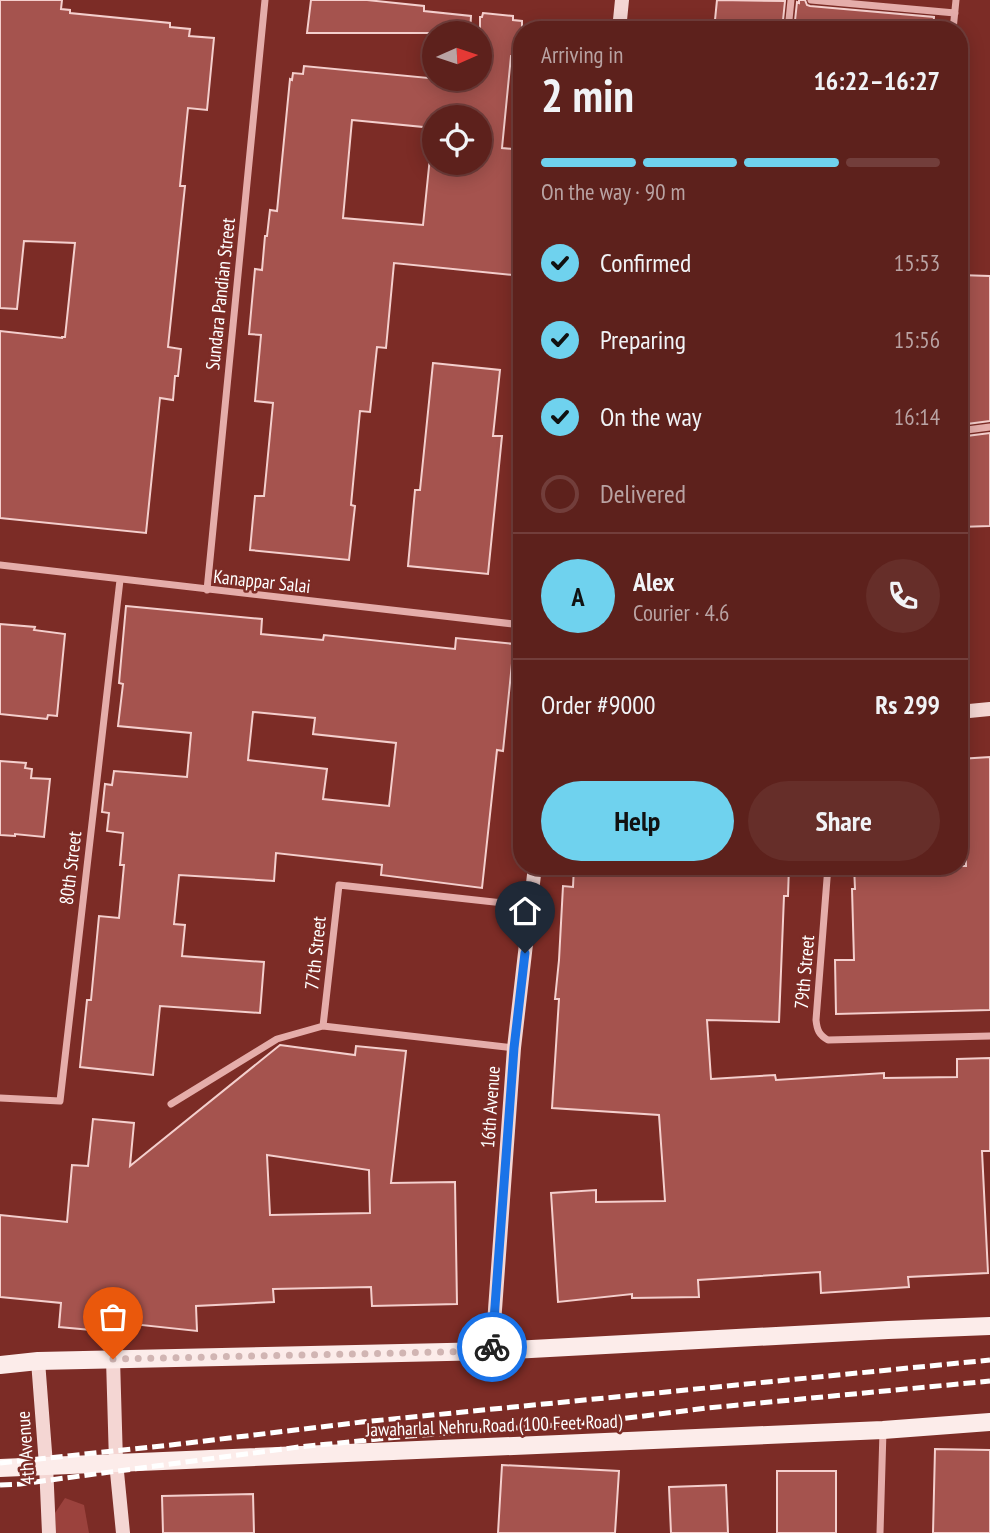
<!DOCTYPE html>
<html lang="en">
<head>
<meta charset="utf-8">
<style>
	:root { --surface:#5d211c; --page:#662e29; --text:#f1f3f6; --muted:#b9a3a3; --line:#723e3b; --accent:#6fd2ee }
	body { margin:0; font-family:"PT Sans Narrow",sans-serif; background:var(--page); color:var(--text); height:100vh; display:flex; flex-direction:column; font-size:26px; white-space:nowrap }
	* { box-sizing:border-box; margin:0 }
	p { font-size:23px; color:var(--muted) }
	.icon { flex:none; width:38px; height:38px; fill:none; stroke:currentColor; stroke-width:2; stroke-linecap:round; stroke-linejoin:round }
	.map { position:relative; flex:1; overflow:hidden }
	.side { position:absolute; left:513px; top:21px; width:455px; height:854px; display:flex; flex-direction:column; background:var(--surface); border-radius:28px; box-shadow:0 4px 18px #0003,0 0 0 2px var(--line) }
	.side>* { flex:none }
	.needle { width:46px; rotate:87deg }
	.tools { position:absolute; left:422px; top:21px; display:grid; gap:14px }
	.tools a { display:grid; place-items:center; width:70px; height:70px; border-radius:50%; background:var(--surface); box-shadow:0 4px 18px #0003,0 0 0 2px var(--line); font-size:35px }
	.pin { position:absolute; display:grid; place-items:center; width:60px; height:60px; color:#fff; margin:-72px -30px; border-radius:50% 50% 50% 0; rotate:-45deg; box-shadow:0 0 7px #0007 }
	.pin .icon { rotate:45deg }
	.courier { position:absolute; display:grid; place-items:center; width:70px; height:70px; margin:-35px; border:5px solid #1a73e8; border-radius:50%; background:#fff; color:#222; box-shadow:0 2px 9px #0007 }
	.summary em { font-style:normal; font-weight:700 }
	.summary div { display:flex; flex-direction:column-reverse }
	.summary { display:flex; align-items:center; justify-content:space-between; height:119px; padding:0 28px }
	h1 { font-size:46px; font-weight:700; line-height:52px }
	.bar { display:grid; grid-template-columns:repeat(4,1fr); gap:10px 7px; align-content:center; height:84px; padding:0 28px }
	.bar i { height:9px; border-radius:5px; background:var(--line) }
	.bar .active { background:var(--accent) }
	.bar p { grid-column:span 4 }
	.line { display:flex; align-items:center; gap:18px; padding:0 28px; border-top:2px solid var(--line) }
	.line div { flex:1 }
	.round { display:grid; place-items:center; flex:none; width:74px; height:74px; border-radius:37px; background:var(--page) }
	ol { padding:0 28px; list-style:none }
	li { display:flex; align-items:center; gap:21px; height:77px }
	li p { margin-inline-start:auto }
	li .icon { padding:7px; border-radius:50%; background:var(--accent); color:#111; stroke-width:4 }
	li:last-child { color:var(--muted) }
	li i { width:38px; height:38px; border:4px solid var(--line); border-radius:50% }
	.cta { display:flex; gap:14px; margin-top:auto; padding:14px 28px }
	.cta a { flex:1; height:80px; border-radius:42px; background:var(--accent); color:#111; font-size:28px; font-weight:700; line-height:80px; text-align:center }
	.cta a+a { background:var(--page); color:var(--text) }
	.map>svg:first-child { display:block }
	.green { fill:#9b423d }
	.building { fill:#a5534e; stroke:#f4cfcd; stroke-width:2; fill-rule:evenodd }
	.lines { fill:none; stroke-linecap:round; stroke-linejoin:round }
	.street { stroke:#e5adaa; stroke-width:7 }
	.secondary { stroke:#f4d6d3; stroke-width:14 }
	.primary { stroke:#fcecea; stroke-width:18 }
	.rail { stroke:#fff; stroke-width:5; stroke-dasharray:12 5; stroke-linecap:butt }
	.done { stroke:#d1b5b3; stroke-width:7; stroke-dasharray:0 12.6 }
	.route { stroke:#1a73e8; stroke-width:9 }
	.labels { text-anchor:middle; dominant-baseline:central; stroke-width:5; stroke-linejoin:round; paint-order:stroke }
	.street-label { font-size:19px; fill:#fff; stroke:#7c2c26 }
</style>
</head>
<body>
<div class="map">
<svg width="990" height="1533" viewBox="0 0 990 1533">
	<rect width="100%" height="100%" fill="#7c2c26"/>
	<path class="green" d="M65,1498l19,7 5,28h-33l-1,-20z"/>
	<path class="building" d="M0,0h62l-1,9 9,1v3l100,10v4l20,2 -1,7 25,2 -7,72 -19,-2 -8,78h5l-17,161 13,2 -3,27h-3l-2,24 -13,-2 -14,135 -146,-15v-187l62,7v-1h3l10,-94 -51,-2 -7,68 -17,-1z
		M311,0h56l57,6v5l47,5 -1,17h-163z
		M717,0l68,1 -3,29h-68z
		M799,0h6l2,5 3,1 124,11 -1,13h-139l3,-28 2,1z
		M483,13l30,3v4l9,1v36l-11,-1 -9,92 20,2v126l-128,-13 -8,85 -9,-1 -7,65 -10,-1 -9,94 4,1 -6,54 -99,-10 5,-54h9l9,-93 -18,-2 6,-66 -12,-1 6,-65 7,1 3,-34h2l3,-26 7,1 13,-132 2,1 1,-7 10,1 1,-8 176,17v-66h2zM434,117h46v46h-46zM352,120l81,8 -10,97 -80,-7z
		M959,275l31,1v145l-31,4z
		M433,363l67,7 -7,66h9l-14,138 -80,-8 7,-76h5z
		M990,433v93l-31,1v-90z
		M126,606l136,13 -1,15 62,6 1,-5 131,14 1,-11 58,6 -11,107 -6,-1 -15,138 -101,-13 1,-10 -106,-12 -2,28 -95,-6 -5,49 11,1 -3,31 82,6 -4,51 -100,-7 -7,69 -73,-8 7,-67h4l8,-84 20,2 5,-53h-4l3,-32 -16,-2 2,-18 -7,-1 3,-28 7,1 2,-14 73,6 4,-44 -73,-7 5,-42 -4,-1zM253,712l62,6 -2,16 83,9 -7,63 -66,-7 4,-30 -79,-9z
		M0,624l35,3 -1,3 31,4 -8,82 -9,-1 -1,4 -47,-5z
		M990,757v253l-154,4 -1,-54h19l-2,-71h3l-1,-23h112l-2,-56h-5v-51z
		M0,761l26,2 -1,5 7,1 -1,9 19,1 -6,58 -29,-3v2l-15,-1z
		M574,866h215l-1,30h-4l-5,126 -72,-2 4,59 64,-4 1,5 108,-7v5l73,-1v-18l33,-1v93h-8l6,122 -80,4 1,10 -88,6 -1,-21 -122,8 1,17 -67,1v-4l-74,8 -7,-109 45,-3v12l69,-1 -6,-86 -107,-7 7,-109h-4l4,-39 4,-74 10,1z
		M280,1045l75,10 1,-9 50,5 -15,132 64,-1 2,122 -85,2 -1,-19 -98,2 1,13 -78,4 1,25 -83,-9 -1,10 -54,-5 2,-24 -61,-6v-82l67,7 5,-57 16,1 5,-47 41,4 -4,43zM267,1155l102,15 1,43 -100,2z
		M935,1449l55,1v83h-57z
		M502,1465l117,6 -4,62h-117z
		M777,1471h59v62h-59z
		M726,1485l2,48h-57l-2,-46z
		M253,1494l1,39h-91l-1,-37z"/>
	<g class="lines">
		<path class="street" d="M811,0l144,13
			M788,30l3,-30
			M953,30l3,-30
			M959,431l31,-4
			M0,565l522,60
			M207,590l58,-590
			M828,866l-12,154c1,10 3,15 12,20l162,-4
			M514,1048l-191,-22 16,-141 191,21
			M0,1098l60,3 60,-521
			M171,1104l106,-65 46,-13
			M880,1533l3,-102"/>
		<path class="secondary" d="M619,30l3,-30
			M959,712l31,-3
			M492,1351l22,-303 21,-182
			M113,1359l3,103 7,71
			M38,1361l8,104 3,68"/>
		<path class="primary" d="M0,1365l38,-4 454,-10 396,-21 102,-4
			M0,1468l883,-38 107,-8"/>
		<path class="rail" d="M0,1463l171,-18 191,-23 628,-62
			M0,1485l20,-1 279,-37 110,-11 187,-14 111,-14 283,-27"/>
	</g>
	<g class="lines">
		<path class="done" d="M113,1359l379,-8v-4"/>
		<path class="route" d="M492,1347l22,-299 11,-95"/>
	</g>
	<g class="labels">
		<g class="street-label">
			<text transform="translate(220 294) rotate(-84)">Sundara Pandian Street</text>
			<text transform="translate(262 581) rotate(6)">Kanappar Salai</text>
			<text transform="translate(70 868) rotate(-83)">80th Street</text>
			<text transform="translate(315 953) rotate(-84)">77th Street</text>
			<text transform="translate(804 972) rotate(-85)">79th Street</text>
			<text transform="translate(490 1107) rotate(-86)">16th Avenue</text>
			<text transform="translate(494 1425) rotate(-2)">Jawaharlal Nehru Road (100 Feet Road)</text>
			<text transform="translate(25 1448) rotate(-94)">4th Avenue</text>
		</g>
	</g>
</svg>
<div class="tools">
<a><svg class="needle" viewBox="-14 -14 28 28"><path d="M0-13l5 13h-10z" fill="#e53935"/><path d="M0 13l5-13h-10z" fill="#b9a3a3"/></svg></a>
<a><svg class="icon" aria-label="locate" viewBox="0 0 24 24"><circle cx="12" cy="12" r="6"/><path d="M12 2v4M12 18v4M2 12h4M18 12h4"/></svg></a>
</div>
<div class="pin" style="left:113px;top:1359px;background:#ea580c"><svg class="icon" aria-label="bag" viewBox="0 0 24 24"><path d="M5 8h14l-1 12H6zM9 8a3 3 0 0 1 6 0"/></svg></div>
<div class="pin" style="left:525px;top:953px;background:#1f2937"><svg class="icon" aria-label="home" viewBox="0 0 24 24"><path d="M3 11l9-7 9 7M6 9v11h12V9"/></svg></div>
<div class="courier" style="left:492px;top:1347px"><svg class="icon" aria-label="bike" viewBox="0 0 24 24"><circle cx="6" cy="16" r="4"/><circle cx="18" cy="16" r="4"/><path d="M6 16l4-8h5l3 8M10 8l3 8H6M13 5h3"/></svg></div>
<section class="side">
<div class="summary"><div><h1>2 min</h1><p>Arriving in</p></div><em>16:22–16:27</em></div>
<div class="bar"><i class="active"></i><i class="active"></i><i class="active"></i><i></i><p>On the way · 90 m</p></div>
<ol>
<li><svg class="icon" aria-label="check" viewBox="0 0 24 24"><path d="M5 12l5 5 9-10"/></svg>Confirmed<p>15:53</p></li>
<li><svg class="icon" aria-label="check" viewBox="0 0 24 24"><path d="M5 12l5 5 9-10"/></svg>Preparing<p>15:56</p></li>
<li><svg class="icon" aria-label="check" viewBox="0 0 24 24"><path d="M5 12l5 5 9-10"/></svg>On the way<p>16:14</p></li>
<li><i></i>Delivered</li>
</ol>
<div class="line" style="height:126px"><b class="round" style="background:var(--accent);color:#111">A</b><div><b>Alex</b><p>Courier · 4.6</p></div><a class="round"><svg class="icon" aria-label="phone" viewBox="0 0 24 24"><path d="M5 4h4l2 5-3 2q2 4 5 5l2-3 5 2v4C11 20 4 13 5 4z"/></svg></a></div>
<div class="line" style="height:91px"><div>Order #9000</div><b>Rs 299</b></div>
<div class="cta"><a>Help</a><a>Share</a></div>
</section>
</div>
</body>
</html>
